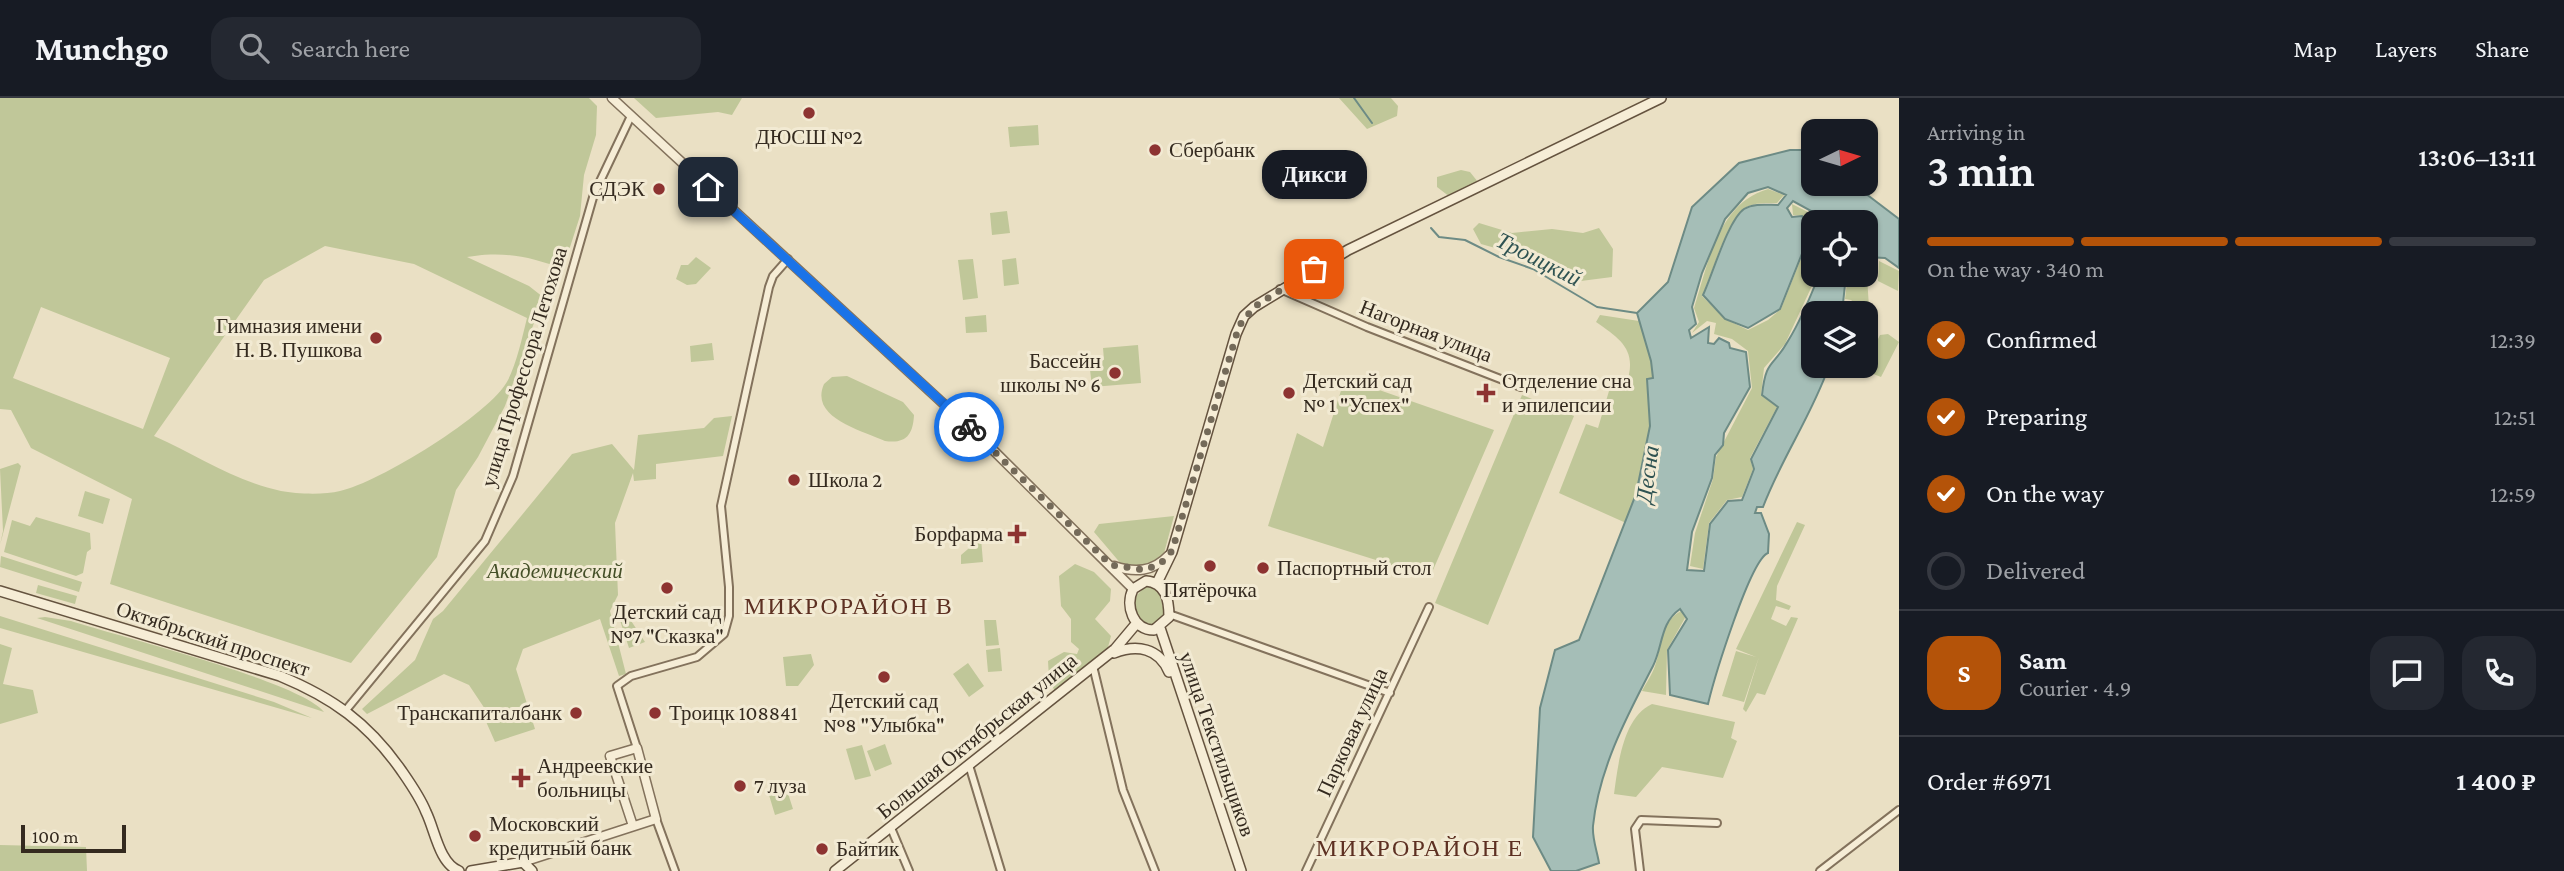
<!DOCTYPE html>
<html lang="en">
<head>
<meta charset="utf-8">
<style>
	:root { --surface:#171b24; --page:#242831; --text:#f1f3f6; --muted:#9ea1a6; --line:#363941; --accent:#b45309 }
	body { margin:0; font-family:"Crimson Pro",serif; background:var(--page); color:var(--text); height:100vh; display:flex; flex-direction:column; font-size:26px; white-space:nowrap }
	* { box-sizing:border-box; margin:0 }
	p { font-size:23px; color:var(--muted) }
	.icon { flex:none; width:38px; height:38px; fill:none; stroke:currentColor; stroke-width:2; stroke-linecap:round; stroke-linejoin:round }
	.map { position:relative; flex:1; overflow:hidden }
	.details { display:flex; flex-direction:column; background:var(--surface); width:665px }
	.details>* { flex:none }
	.needle { width:46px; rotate:85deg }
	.fabs { position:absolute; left:1801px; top:21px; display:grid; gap:14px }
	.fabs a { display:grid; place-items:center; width:77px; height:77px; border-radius:14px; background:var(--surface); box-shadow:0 2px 5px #0004; font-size:35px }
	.scale { position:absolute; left:21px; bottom:18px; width:105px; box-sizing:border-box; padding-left:7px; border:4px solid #342a1f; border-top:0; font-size:19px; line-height:24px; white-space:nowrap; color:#342a1f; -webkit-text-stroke:5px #f2ead3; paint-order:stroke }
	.pin { position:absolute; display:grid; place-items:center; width:60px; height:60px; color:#fff; margin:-30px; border-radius:14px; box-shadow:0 4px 10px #0006 }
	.courier { position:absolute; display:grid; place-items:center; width:70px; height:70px; margin:-35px; border:5px solid #1a73e8; border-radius:50%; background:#fff; color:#222; box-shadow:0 2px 9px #0007 }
	.bubble { position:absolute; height:49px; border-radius:21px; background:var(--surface); box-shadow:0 2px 5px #0004; font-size:23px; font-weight:600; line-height:49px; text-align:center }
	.head em { font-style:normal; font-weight:600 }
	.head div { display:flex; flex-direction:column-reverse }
	.head { display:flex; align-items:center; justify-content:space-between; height:119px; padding:0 28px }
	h1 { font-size:46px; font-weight:600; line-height:52px }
	.bar { display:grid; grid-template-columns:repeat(4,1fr); gap:10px 7px; align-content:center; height:84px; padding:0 28px }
	.bar i { height:9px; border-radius:5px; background:var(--line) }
	.bar .current { background:var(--accent) }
	.bar p { grid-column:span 4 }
	.line { display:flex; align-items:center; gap:18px; padding:0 28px; border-top:2px solid var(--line) }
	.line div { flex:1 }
	.round { display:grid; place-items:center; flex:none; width:74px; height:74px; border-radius:21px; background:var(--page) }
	ol { padding:0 28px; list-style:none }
	li { display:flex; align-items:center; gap:21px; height:77px }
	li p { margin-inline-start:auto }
	li .icon { padding:7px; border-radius:50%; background:var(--accent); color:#fff; stroke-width:4 }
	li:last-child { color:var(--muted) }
	li i { width:38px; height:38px; border:4px solid var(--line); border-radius:50% }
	header { display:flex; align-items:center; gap:42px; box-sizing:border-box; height:98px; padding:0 35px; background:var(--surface); border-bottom:2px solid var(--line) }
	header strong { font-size:33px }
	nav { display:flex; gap:38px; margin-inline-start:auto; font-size:24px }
	.search { width:490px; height:63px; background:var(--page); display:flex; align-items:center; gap:18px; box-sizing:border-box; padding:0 24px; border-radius:21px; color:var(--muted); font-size:26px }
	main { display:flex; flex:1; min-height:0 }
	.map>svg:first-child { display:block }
	.green { fill:#c0c799; fill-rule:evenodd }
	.water { fill:#a5beb7; stroke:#6d8b85; stroke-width:2 }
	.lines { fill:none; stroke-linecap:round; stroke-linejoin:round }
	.stream { stroke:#6d8b85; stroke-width:2 }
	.minor-casing { stroke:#83725c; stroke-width:10 }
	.tertiary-casing { stroke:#83725c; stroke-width:11 }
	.secondary-casing { stroke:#65533f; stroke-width:12 }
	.minor { stroke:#f6edd6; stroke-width:6 }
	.tertiary { stroke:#f6edd6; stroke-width:8 }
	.secondary { stroke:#f6edd6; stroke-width:9 }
	.done { stroke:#746a59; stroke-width:7; stroke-dasharray:0 12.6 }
	.route { stroke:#1a73e8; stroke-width:9 }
	.poi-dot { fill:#8d3331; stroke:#f2ead3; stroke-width:2.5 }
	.labels { text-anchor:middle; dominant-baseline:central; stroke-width:6; stroke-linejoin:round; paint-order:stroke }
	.poi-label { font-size:21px; fill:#342a1f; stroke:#f2ead3; text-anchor:start }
	.street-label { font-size:21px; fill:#342a1f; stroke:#f2ead3 }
	.park-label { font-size:21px; font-style:italic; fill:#444f27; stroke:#f2ead3 }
	.water-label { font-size:23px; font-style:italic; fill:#2f5352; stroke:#f2ead3 }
	.quarter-label { font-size:24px; letter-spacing:2px; fill:#5d3022; stroke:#f2ead3 }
</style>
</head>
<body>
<header>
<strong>Munchgo</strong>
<div class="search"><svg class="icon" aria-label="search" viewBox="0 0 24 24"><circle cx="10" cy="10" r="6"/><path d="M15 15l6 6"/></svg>Search here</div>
<nav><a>Map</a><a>Layers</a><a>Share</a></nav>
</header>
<main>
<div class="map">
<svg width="1899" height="773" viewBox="0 0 1899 773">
	<rect width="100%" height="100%" fill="#eae0c4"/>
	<path class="green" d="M0,0h589l8,8 -1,29 -12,40 -4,41 -17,53c-34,-13 -60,-18 -96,-12l62,29 14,11 -38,109 -27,51 -22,33 -19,67 -86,106 -241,-79 22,-85 -101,-51 -20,-38 -11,-1zM325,148l89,18 113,54c-5,20 -10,44 -19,62 -17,34 -130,103 -168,111 -16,4 -43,3 -59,0 -47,-10 -84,-36 -127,-55l110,-156zM41,209l129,51 -27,71 -130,-51z
		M634,0h108l-10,17 -14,-3 -62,6z
		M1339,0h52l7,8 -1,10 -30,13z
		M1038,27l1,20 -29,2 -2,-20z
		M1461,72l9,2 8,10 -28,15 -13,-10v-10z
		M1768,91l16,6 -7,8c-11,0 -22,-1 -32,5 -17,10 -34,68 -43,88l23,23 23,11 20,-10 13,-11 31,-78 -9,-15 -10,-1 -1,-11 36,18h-15v53h4l-32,69 -21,24 -3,27 16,12 -27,51 3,11 -11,28 -15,3 -18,23 -6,46 -13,-3 5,-33 18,-54 3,-22 36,-69 -4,-37 -16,-12 -18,-5 2,-11 -9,-2 -15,12 7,-11 -5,-14c14,-44 24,-105 74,-119z
		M1007,113l3,22 -18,2 -2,-22z
		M1479,125l33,10 40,-4 31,4 16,-5 14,21 -1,28 -31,4 -40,-20 -60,-17 -8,-15z
		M696,159l15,11 -15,16 -9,1 -11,-6 5,-14h7z
		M1016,160l3,26 -15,2 -2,-26z
		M973,161l5,39 -15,2 -5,-40z
		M1879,163l20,10 -1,20 -20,-10z
		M1866,164l3,45 -7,2 -11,-9 -6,-1 3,-24h18z
		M986,217l1,17 -21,1 -1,-16z
		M1600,217l39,6 12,40 2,18h-6l3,47 -14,68 -10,29 -67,-30 27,-69 12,4 11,-37 17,-6c12,-34 -4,-45 -30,-63z
		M1888,236l11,8 -18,35 -18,-7 17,-35z
		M712,245l2,17 -23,2 -1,-16z
		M1138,247l3,38 -49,4 -3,-26 15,-1 -1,-12z
		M847,278l56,26 11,13c-1,20 -8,29 -29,26 -23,-11 -76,-23 -61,-57l8,-7z
		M1345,280l13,9 4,-3 132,46 -64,147 -162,-51 29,-93 26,14z
		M1522,297l52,21 -86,209 -53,-22z
		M732,318l-9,40 -67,8v15l-22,2 -1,-8 -18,50 3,72 -8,16 16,63 -7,2 -19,-57 -77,30 -7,20 19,60 -40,13 -11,-25 5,-2 -20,-30 -25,-11 -77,40 -5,-5 53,-49 18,-41 10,-8 129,-157 40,-10 22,26 4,-35 66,-7 10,-10z
		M18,365l3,3 -21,79 3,-14 -3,-62z
		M85,393l25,8 -7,25 -25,-8z
		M1174,418l-11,41 -22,11 -19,-3 -28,-33 5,-8z
		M36,419l54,16 1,16 -4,3 -4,21 -7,3 -72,-24 8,-32 18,6z
		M1797,424l8,3 -28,61 -1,14 15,6 -2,4 -13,-4 -5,13 15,7 5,-9 7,1 -33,77 -8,-2 -11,19 -3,-3 16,-52 -15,45 -22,-6 14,-45 20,6 -20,-8z
		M981,440l2,24 -22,2v-9z
		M1,458l81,26 -3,10 -79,-25z
		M1075,466l19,8 17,17 -1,12 -15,18 16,17 -4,15 -52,41 -6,-14 -1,-17 16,-9 13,2 2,-5 -8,-7v-23l-10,-13 -2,-30z
		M38,487l39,11 -2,8 -39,-11z
		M1146,488l12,4 7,24 -10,11h-10l-8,-7 -3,-20z
		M619,506h1l25,38 -16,6 -13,-40z
		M1681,513l4,7 -18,32 -1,45 -24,-4c4,-8 10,-16 13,-25 7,-19 5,-44 26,-55z
		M0,518l274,86 38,16 -312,-90z
		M45,519l26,4c46,15 231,61 253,91l-287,-94z
		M984,522h12l3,25 -13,1z
		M0,546l12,4 -9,36 30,6 5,23 -38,11z
		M1000,550l2,23 -14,1 -2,-22z
		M811,556l3,11 -16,21h-12l-3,-29z
		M968,565l16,23 -15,11 -16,-23z
		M1652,606l83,18 -4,16 6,3 -14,37 -61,-11 -26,30 -22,-3c4,-29 9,-77 38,-90z
		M885,646l7,20 -17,7 -8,-20z
		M862,647l9,31 -16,4 -9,-31z
		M785,686l8,25 -18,6 -6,-20 7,-9z
		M0,747l86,2 1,24h-87z"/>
	<path class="water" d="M1790,52h23v34h40l46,35v49l-14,-10 -19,-1v-35h-35l-38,-21 -6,7 5,9 10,-1 9,15 -31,78 -32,19 -23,-9 -22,-24c9,-19 25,-75 41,-86 10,-6 23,-4 34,-4l8,-10 -18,-8 -20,6 -23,26 -23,54 -10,34 4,17 -7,6 2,8 18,-11 -1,16 6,1 5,-6 10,5 1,5 16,4 4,35 -26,46 -1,12 -8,10 -3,23 -20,54 -5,38 17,1 6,-47 18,-23 14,-1 12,-31 -3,-10 27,-52 -16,-12c4,-37 11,-27 26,-54 13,-21 22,-43 31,-66h27l-4,38h-29v53h16c-17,49 -48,93 -66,141h-6l-2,6h6l8,21 -1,19c-18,7 -54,126 -60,151l-38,-9 -2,-45 19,-31 -7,-10c-20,14 -17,37 -27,57 -26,50 -54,102 -60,160 -1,12 4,25 6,37l-23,8h-25l-18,-34 7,-129 15,-58 24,-10 57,-146 14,-68 -3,-47 6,-1 -2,-17 -14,-48 31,-31 24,-75 47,-44z"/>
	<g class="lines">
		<path class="stream" d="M1354,0l18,25
			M1431,130l8,9 26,3 34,17 34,12 64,38 40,6"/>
		<defs>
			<path id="minor" d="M1280,191l87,38 154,60
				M1169,516l221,79
				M1093,568l30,124 32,81
				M346,612l139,-169 28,-65 81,-282 37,-78
				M637,650l-20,-62 14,-10 66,-19 27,-23 5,-18v-29l-8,-81 48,-219 4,-11 15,-17
				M969,667l32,106
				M656,721l19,52
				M891,730l18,43
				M1306,773l123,-264
				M1640,773l-5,-42 6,-9 76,3
				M1820,773l79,-61"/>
			<path id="tertiary" d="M612,0l373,344 148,147
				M1114,468c21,7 39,6 55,-11
				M523,764l133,-43 -19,-71 -27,8 23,70"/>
			<path id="secondary" d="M1146,483c20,2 23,19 23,36l-15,13c-21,0 -29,-24 -21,-41z
				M1157,485l15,-31 64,-218 8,-18 10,-9 94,-57 313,-152
				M0,493l280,85c53,22 88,47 121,94 9,13 19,27 25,42 9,18 13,51 33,59
				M1160,530l81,243
				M1114,555c23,-9 45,-5 55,19
				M471,773l52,-9 9,9
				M835,773l280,-222 21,-25"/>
		</defs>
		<use href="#minor" class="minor-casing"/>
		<use href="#tertiary" class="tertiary-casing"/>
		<use href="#secondary" class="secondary-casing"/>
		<use href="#minor" class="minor"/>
		<use href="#tertiary" class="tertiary"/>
		<use href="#secondary" class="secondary"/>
	</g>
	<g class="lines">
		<path class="done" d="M969,329l142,138 34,5 16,-7 11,-12 67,-225 15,-19 60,-38"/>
		<path class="route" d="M708,89l261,240"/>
	</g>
	<g class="poi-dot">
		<circle cx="809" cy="15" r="7"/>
		<circle cx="1155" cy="52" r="7"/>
		<circle cx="659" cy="91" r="7"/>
		<circle cx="376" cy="240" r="7"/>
		<circle cx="1115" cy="275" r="7"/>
		<circle cx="1289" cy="295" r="7"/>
		<path d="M1482.5 284.5h7v7h7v7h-7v7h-7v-7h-7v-7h7z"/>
		<circle cx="794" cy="382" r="7"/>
		<path d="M1013.5 425.5h7v7h7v7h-7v7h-7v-7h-7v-7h7z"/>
		<circle cx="1210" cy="468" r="7"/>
		<circle cx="1263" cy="470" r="7"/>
		<circle cx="667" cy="490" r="7"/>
		<circle cx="884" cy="579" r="7"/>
		<circle cx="576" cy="615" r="7"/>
		<circle cx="655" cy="615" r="7"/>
		<path d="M517.5 669.5h7v7h7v7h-7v7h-7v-7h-7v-7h7z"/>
		<circle cx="740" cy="688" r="7"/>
		<circle cx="475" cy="738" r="7"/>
		<circle cx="822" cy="751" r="7"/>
	</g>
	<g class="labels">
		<g class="poi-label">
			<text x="809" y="39" text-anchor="middle">ДЮСШ №2</text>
			<text x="1169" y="52">Сбербанк</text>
			<text x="645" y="91" text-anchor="end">СДЭК</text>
			<text x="362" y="228" text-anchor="end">Гимназия имени<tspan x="362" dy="24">Н. В. Пушкова</tspan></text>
			<text x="1101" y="263" text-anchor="end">Бассейн<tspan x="1101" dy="24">школы № 6</tspan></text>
			<text x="1303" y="283">Детский сад<tspan x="1303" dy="24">№ 1 "Успех"</tspan></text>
			<text x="1502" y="283">Отделение сна<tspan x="1502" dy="24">и эпилепсии</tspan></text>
			<text x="808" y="382">Школа 2</text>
			<text x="1003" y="436" text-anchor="end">Борфарма</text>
			<text x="1277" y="470">Паспортный стол</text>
			<text x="1210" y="492" text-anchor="middle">Пятёрочка</text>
			<text x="667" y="514" text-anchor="middle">Детский сад<tspan x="667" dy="24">№7 "Сказка"</tspan></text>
			<text x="884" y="603" text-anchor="middle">Детский сад<tspan x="884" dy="24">№8 "Улыбка"</tspan></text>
			<text x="562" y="615" text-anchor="end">Транскапиталбанк</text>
			<text x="669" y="615">Троицк 108841</text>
			<text x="537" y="668">Андреевские<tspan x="537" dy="24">больницы</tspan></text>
			<text x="754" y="688">7 луза</text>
			<text x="489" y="726">Московский<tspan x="489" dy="24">кредитный банк</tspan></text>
			<text x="836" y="751">Байтик</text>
		</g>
		<g class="street-label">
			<text transform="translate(1426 233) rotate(21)">Нагорная улица</text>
			<text transform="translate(524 269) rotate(-73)">улица Профессора Летохова</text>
			<text transform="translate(213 541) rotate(18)">Октябрьский проспект</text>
			<text transform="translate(1352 634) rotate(-65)">Парковая улица</text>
			<text transform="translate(977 638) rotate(-39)">Большая Октябрьская улица</text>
			<text transform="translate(1217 646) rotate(71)">улица Текстильщиков</text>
		</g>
		<g class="park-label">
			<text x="555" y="473">Академический</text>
		</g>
		<g class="water-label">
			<text transform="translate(1539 161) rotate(27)">Троицкий</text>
			<text transform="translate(1647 376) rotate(-82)">Десна</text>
		</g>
		<g class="quarter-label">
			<text x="849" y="507">МИКРОРАЙОН В</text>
			<text x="1420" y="749">МИКРОРАЙОН Е</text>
		</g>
	</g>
</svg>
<div class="fabs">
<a><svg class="needle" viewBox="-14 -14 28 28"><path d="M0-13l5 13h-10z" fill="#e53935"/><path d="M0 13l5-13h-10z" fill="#9ea1a6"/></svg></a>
<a><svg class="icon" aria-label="locate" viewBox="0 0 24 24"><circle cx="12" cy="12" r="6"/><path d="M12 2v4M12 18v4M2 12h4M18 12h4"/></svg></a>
<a><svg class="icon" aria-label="layers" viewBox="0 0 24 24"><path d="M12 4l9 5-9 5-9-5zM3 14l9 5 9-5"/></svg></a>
</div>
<div class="scale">100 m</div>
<div class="pin" style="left:1314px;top:171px;background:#ea580c"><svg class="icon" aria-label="bag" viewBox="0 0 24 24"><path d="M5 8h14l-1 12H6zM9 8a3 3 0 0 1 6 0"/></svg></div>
<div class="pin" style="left:708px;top:89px;background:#1f2937"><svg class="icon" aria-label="home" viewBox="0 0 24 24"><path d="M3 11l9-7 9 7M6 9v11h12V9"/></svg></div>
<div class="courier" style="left:969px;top:329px"><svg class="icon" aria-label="bike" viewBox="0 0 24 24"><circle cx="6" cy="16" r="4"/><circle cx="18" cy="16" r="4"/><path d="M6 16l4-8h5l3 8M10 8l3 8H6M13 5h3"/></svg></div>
<div class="bubble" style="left:1262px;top:52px;width:105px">Дикси</div>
</div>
<section class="details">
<div class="head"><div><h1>3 min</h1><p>Arriving in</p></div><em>13:06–13:11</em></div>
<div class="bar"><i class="current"></i><i class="current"></i><i class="current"></i><i></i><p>On the way · 340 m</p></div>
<ol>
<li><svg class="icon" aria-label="check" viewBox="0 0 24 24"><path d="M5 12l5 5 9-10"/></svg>Confirmed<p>12:39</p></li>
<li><svg class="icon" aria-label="check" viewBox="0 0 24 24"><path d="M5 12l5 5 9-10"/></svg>Preparing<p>12:51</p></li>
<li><svg class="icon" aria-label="check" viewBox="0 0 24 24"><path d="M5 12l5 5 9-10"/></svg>On the way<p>12:59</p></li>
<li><i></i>Delivered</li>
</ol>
<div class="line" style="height:126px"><b class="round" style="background:var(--accent);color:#fff">S</b><div><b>Sam</b><p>Courier · 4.9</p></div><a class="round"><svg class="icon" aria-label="chat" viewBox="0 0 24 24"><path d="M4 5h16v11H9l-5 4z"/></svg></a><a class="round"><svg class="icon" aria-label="phone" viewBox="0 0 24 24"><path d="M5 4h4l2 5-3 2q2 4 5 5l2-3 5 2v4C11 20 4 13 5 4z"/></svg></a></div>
<div class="line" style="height:91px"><div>Order #6971</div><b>1 400 ₽</b></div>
</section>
</main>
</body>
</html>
